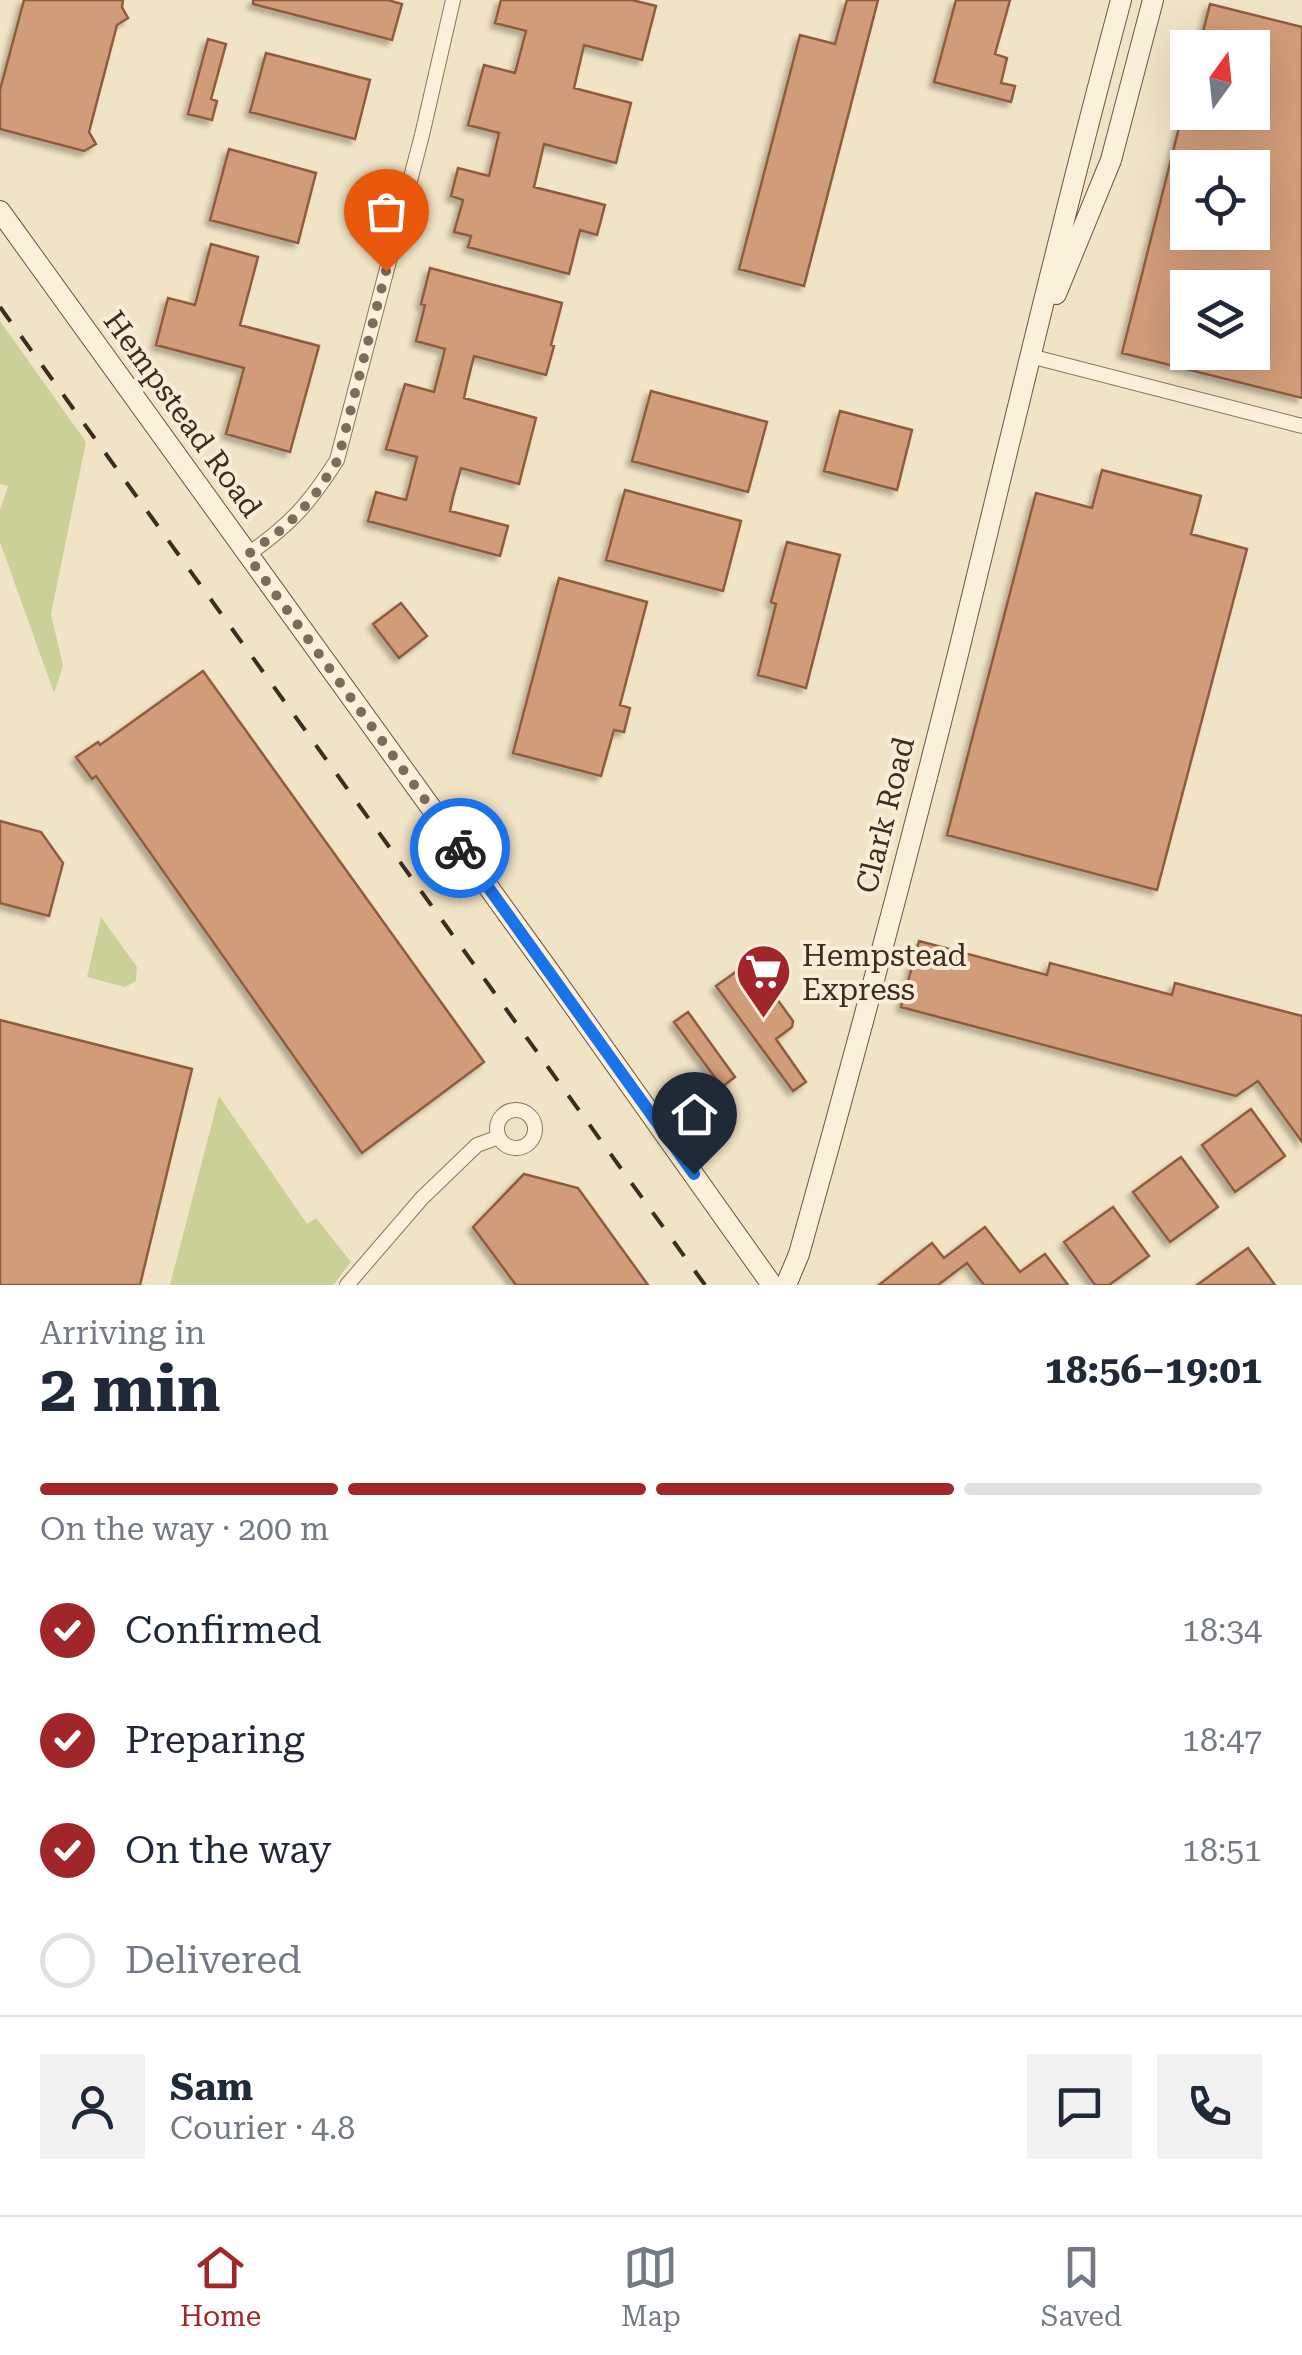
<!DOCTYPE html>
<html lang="en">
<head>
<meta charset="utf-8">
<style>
	:root { --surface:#fff; --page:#f2f2f3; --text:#1f2937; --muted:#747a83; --line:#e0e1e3; --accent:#a12629 }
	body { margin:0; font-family:"Roboto Serif",serif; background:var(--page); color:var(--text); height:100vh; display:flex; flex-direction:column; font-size:38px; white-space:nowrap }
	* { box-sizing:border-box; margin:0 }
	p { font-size:32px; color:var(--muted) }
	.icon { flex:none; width:55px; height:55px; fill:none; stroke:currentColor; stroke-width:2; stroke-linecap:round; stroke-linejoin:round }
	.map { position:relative; height:1285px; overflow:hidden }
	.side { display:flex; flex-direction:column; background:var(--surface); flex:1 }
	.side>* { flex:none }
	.needle { width:65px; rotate:15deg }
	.buttons { position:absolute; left:1170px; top:30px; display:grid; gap:20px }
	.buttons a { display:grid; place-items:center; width:100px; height:100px; border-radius:0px; background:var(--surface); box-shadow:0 10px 40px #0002; font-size:50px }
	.pin { position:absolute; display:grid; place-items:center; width:85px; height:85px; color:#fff; margin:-102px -42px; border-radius:50% 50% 50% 0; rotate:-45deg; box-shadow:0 0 10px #0007 }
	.pin .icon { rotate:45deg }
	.courier { position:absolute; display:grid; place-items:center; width:100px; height:100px; margin:-50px; border:8px solid #1a73e8; border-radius:50%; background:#fff; color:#222; box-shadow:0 2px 12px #0007 }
	.overview em { font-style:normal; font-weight:700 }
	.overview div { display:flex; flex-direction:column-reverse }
	.overview { display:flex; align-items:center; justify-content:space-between; height:170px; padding:0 40px }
	h1 { font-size:65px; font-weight:700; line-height:75px }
	.bar { display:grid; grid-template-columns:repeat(4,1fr); gap:15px 10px; align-content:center; height:120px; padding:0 40px }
	.bar i { height:12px; border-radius:8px; background:var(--line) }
	.bar .selected { background:var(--accent) }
	.bar p { grid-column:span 4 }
	.line { display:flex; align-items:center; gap:25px; padding:0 40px; border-top:2px solid var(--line) }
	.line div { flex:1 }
	.round { display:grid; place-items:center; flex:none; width:105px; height:105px; border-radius:0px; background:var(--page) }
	ol { padding:0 40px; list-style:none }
	li { display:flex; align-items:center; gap:30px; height:110px }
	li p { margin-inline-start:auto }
	li .icon { padding:10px; border-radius:50%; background:var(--accent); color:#fff; stroke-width:4 }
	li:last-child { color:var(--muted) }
	li i { width:55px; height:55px; border:5px solid var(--line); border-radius:50% }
	.tabs { display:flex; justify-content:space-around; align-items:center; height:140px; border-top:2px solid var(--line); background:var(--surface); font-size:28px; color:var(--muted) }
	.tabs a { display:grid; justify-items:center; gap:5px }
	.tabs .selected { color:var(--accent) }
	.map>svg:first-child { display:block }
	.green { fill:#cbd098 }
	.building { fill:#d19c79; stroke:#8f5d3e; stroke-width:2.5; fill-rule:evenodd; filter:url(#shadow) }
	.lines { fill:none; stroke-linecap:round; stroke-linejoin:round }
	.street-casing { stroke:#8e755a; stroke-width:16 }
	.secondary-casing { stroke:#70553d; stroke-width:22 }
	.street { stroke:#fbf0da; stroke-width:14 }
	.secondary { stroke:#fbf0da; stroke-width:20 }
	.rail { stroke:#3d2d1e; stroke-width:4; stroke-dasharray:18 18; stroke-linecap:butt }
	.done { stroke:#7c6d58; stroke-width:10; stroke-dasharray:0 18 }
	.route { stroke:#1a73e8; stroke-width:12 }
	.labels { text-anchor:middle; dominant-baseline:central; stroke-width:8; stroke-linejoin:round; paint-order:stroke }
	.street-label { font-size:30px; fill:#3d2d1e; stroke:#f8edd6 }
	.poi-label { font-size:30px; fill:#3d2d1e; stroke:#f8edd6; text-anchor:start }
</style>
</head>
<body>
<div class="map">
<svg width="1302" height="1285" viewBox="0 0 1302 1285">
	<defs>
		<filter id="shadow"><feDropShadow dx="-4.5" dy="4.5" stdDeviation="2.5" flood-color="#0004"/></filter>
	</defs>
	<rect width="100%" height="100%" fill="#f1e3c5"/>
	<path class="green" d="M0,321l86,121 -35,172 12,52 -9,27 -54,-151v-32l8,-24 -8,-2z
		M101,917l36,50 -1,14 -11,6 -38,-10z
		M219,1096l88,128 9,-6 35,44 -18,23h-163z"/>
	<path class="building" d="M24,0h99l-1,7 6,11 -11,7 -28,107 7,12 -12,7 -84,-22v-39z
		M253,0h135l14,4 -10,36 -139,-36z
		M501,0h131l24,6 -14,54 -58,-15 -10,43 57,15 -15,60 -72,-19 -10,43 71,18 -8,30 -17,-5 -11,44 -101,-27 3,-11 -17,-4 9,-32 -12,-4 7,-28 31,8 10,-43 -31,-8 16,-60 31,8 11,-42 -31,-8z
		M847,0h31l-74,286 -65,-17 61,-234 35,9z
		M956,0h54l-15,54 12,4 -6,25 14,3 -4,16 -77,-20z
		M1210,4l92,23v371l-180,-45 61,-241h69v-64h-53zM1188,168h64v64h-64zM1188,288h64v64h-64z
		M208,39l18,5 -15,55 6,2 -5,19 -24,-6z
		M266,53l104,27 -15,59 -105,-27z
		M229,149l87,24 -18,70 -88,-23z
		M211,244l47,13 -18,68 79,21 -29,106 -64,-18 18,-66 -88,-23 12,-47 27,7z
		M430,268l132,35 -11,42 3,1 -8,29 -72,-19 -7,28 -3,14 72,20 -17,66 -58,-16 -8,29 -3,14 58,15 -8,30 -132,-35 8,-29 30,8 11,-43 -31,-8 19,-65 29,8 11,-43 -29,-8 9,-36 -4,-1z
		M651,391l116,31 -19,70 -116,-31z
		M840,411l72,19 -15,60 -73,-19z
		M1102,470l99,26 -10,38 56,15 -90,341 -210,-55 89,-342 56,15z
		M625,490l116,31 -18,70 -117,-31z
		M787,542l53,13 -34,133 -48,-13 18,-71 -5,-2z
		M559,578l88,24 -27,103 10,3 -6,24 -10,-2 -13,46 -88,-23z
		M401,603l26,33 -28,22 -26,-34z
		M203,671l281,391 -122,91 -266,-377 -4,3 -16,-22 22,-15 2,3z
		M0,821l41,11 22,31 -14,53 -49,-13z
		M919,941l128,34 3,-12 122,32 3,-12 127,33v126l-44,-61 -22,15 -335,-89z
		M747,964l6,2 40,55 -1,6 -16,12 30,43 -13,9 -77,-105z
		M688,1012l47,65 -13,10 -48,-65z
		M0,1020l192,49 -52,216h-140z
		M1251,1109l34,47 -50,36 -33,-47z
		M1181,1157l37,50 -48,35 -37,-50z
		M524,1174l54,14 70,97h-132l-43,-58z
		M1113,1207l36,49 -40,29h-14l-31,-43z
		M985,1227l35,45 25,-18 23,31h-84l-17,-22 -29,22h-59l53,-42 12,15z
		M1248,1248l27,37h-78z"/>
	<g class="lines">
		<defs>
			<path id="street" d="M1030,356l272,70
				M247,555c43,-30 62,-51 90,-95l85,-325 31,-135
				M497 1129a19 19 0 1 1 38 0a19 19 0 1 1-38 0Z
				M347,1285l75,-87 55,-53 22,-8"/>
			<path id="secondary" d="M0,211l549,760 223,314
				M1056,294l55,-134 42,-160
				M786,1285l13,-31c56,-199 109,-399 159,-600 53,-218 105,-437 163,-654"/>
		</defs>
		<use href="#street" class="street-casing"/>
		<use href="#secondary" class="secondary-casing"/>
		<use href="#street" class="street"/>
		<use href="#secondary" class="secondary"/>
		<path class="rail" d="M0,307l705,978"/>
	</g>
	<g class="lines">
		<path class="done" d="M386,271l-48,189 -26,39 -27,28 -38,28 213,293"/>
		<path class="route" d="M460,848l234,326"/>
	</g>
	<defs>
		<symbol id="supermarket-pin" viewBox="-11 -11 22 30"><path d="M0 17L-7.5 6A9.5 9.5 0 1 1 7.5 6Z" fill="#a12629" stroke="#f8edd6"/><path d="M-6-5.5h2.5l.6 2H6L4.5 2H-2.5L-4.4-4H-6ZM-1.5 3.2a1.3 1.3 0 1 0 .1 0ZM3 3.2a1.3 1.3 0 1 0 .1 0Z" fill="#fff"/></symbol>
	</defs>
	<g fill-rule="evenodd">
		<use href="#supermarket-pin" x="732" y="940" width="63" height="86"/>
	</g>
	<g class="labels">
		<g class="street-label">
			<text transform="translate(183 414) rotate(54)">Hempstead Road</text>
			<text transform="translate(885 815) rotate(-76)">Clark Road</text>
		</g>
		<g class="poi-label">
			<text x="802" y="955">Hempstead<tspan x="802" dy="34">Express</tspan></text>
		</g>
	</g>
</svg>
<div class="buttons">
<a><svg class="needle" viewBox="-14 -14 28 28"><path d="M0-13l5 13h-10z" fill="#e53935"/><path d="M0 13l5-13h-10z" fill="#747a83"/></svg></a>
<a><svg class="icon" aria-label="locate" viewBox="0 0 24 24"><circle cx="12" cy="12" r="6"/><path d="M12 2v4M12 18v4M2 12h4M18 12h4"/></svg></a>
<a><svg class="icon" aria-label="layers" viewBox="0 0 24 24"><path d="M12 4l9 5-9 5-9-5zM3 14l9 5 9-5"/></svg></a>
</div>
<div class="pin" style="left:386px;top:271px;background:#ea580c"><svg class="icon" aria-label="bag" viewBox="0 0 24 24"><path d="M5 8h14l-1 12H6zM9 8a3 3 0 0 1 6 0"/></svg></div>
<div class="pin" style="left:694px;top:1174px;background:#1f2937"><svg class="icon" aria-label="home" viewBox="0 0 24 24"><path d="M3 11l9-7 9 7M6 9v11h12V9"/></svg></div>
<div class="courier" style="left:460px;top:848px"><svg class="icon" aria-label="bike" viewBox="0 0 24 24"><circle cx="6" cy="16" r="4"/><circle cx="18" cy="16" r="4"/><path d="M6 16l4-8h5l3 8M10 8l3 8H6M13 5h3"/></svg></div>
</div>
<section class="side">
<div class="overview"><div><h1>2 min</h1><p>Arriving in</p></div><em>18:56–19:01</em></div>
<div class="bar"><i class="selected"></i><i class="selected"></i><i class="selected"></i><i></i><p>On the way · 200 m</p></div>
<ol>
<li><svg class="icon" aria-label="check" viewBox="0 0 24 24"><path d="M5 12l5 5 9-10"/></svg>Confirmed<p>18:34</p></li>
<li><svg class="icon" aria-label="check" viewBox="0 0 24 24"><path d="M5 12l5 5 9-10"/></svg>Preparing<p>18:47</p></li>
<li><svg class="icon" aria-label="check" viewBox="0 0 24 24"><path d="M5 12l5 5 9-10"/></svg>On the way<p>18:51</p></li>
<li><i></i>Delivered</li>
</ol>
<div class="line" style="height:180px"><a class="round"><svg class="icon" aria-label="person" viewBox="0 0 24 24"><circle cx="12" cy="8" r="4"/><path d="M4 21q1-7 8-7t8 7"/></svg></a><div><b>Sam</b><p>Courier · 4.8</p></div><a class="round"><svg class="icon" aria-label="chat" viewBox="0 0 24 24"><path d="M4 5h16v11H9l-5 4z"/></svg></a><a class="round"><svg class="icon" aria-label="phone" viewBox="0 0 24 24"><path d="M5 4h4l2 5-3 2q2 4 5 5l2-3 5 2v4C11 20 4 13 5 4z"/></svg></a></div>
</section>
<nav class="tabs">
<a class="selected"><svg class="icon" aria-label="home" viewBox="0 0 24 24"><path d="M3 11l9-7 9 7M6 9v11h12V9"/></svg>Home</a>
<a><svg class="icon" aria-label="map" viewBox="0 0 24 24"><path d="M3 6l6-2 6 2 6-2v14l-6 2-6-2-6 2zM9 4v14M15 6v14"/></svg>Map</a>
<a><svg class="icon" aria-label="saved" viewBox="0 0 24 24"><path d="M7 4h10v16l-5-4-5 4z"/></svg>Saved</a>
</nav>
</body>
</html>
